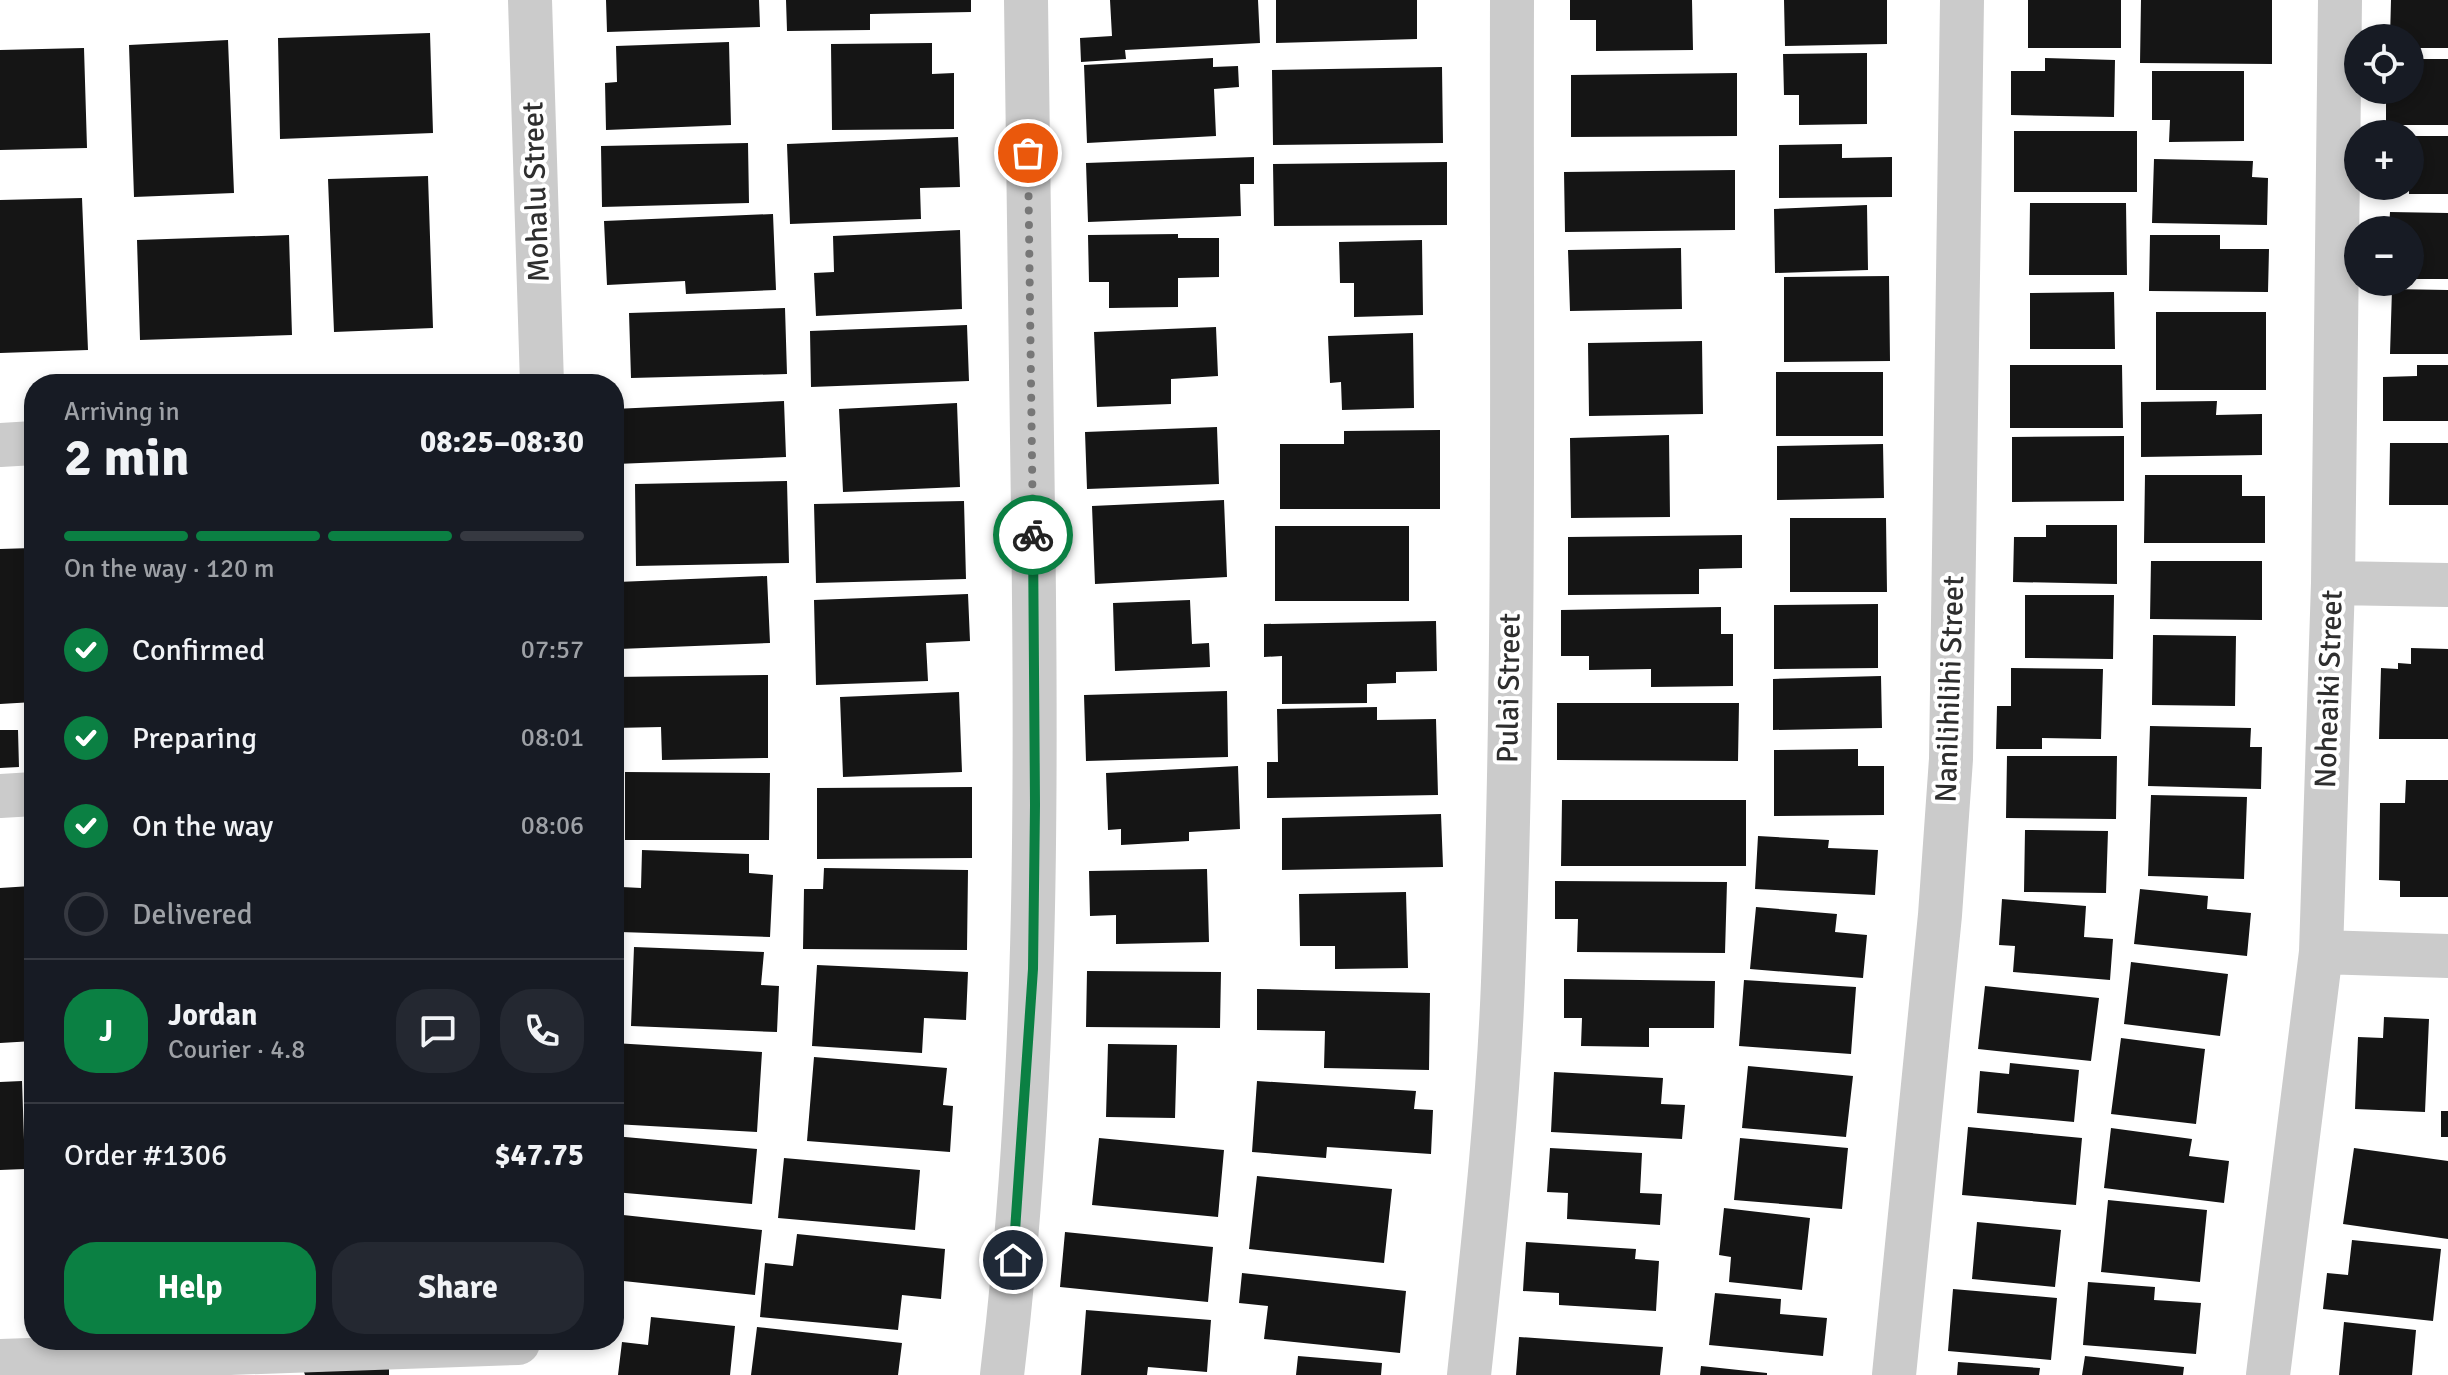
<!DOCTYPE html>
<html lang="en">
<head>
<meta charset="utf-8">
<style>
	:root { --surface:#171b24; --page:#242831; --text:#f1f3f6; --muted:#9ea1a6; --line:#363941; --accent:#0b8043 }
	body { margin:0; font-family:Signika,sans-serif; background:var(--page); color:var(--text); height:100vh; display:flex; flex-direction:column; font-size:30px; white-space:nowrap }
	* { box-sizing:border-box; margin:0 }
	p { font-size:26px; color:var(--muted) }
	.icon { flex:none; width:44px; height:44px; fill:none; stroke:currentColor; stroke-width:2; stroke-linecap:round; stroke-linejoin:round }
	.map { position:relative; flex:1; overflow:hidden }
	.drawer { position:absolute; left:24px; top:374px; width:600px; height:976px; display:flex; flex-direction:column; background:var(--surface); border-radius:32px; box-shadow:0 4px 12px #0003 }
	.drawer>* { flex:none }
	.fabs { position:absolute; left:2344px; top:24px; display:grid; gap:16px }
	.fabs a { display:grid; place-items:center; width:80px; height:80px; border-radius:50%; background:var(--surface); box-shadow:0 4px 12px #0003; font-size:40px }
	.pin { position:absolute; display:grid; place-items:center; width:68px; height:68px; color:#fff; margin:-34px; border:4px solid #fff; border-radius:50%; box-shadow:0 2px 8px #0007 }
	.courier { position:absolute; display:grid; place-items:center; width:80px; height:80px; margin:-40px; border:6px solid #0b8043; border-radius:50%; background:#fff; color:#222; box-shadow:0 2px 10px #0007 }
	.head em { font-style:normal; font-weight:700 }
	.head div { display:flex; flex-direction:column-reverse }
	.head { display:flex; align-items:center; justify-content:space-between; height:136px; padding:0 40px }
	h1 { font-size:52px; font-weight:700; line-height:60px }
	.bar { display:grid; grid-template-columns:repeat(4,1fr); gap:12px 8px; align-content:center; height:96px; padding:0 40px }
	.bar i { height:10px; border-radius:6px; background:var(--line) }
	.bar .on { background:var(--accent) }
	.bar p { grid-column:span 4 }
	.line { display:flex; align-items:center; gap:20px; padding:0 40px; border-top:2px solid var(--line) }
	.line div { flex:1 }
	.round { display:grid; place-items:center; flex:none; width:84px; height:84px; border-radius:32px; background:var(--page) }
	ol { padding:0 40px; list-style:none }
	li { display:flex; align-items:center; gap:24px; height:88px }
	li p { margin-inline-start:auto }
	li .icon { padding:8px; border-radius:50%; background:var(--accent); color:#fff; stroke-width:4 }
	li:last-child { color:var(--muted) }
	li i { width:44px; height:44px; border:4px solid var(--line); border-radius:50% }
	.cta { display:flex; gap:16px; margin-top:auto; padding:16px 40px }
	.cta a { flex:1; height:92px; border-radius:32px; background:var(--accent); color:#fff; font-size:32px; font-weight:700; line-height:92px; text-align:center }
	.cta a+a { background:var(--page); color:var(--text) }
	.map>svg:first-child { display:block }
	.building { fill:#151515 }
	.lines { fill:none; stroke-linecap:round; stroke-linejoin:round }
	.minor { stroke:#cbcbcb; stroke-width:44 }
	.done { stroke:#777; stroke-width:8; stroke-dasharray:0 14.4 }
	.route { stroke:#0b8043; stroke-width:10 }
	.labels { text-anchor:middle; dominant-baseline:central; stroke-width:8; stroke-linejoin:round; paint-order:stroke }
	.street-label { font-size:30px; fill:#2e2e2e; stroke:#fff }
</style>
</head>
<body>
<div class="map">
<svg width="2448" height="1375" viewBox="0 0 2448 1375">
	<rect width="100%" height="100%" fill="#fff"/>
	<path class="building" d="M606,0h153l1,27 -153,5z
		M786,0h185v12l-101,2v16l-83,1z
		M1110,0h148l2,43 -135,7 1,9 -45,3 -1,-24 32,-2z
		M1276,0h141v39l-141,4z
		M1570,0h122l1,50 -97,1v-31h-26z
		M1784,0h103v44l-102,2z
		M2028,0h93v48h-93z
		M2141,0h131v64l-132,-1z
		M2391,0h57v48h-38v-10h-20z
		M430,33l3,100 -153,6 -2,-101z
		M228,40l6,153 -100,4 -5,-152z
		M729,42l2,83 -125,5 -1,-47 12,-1 -1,-36z
		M932,43v31l22,-1v56l-122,1 -1,-86z
		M84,48l3,100 -87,2v-100z
		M1867,53v71l-68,1v-30h-15l-1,-41z
		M1213,58v9l25,-1 1,21 -25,2 2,47 -129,7 -3,-78z
		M2045,58l70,2 -1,57 -103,-2v-44h34z
		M2410,59h38v66h-62v-35h24z
		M1442,67l1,76 -170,2 -1,-75z
		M2152,71h92v70l-75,1 1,-22h-18z
		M1737,73v63l-166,1v-62z
		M2014,131h123v61h-123z
		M2410,136h38v58h-39z
		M958,137l2,50 -40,1 1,31 -131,5 -3,-80z
		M748,143l1,60 -147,4 -1,-61z
		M1842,144v14l50,-1v40l-113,1v-53z
		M1254,157v27h-14l1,32 -153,6 -2,-59z
		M2154,159l99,2 -1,16 16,1 -1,47 -115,-2z
		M1447,162v63l-173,1 -1,-62z
		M1735,170v60l-170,2 -1,-60z
		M428,176l5,152 -99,4 -6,-153z
		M82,198l6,152 -88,3v-153z
		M2030,203h96l1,72h-98z
		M1867,205l1,65 -93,3 -1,-64z
		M2390,212l58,1v66h-38v-49h-21z
		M773,214l3,76 -90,4 -1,-13 -78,4 -3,-64z
		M960,230l2,79 -146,7 -2,-43 20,-1 -1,-36z
		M1178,234v4h41v39l-41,1v29l-69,1v-26h-20l-1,-47z
		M289,235l3,100 -152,5 -3,-100z
		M2150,235h70v14h49l-1,43 -119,-1z
		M1422,240l1,75 -69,2v-34h-14l-1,-41z
		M1681,248l1,61 -112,2 -2,-61z
		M1889,276l1,85 -106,1v-85z
		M2392,289l56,1v64h-58z
		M2114,292l1,57h-85v-56z
		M785,308l2,66 -156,4 -2,-65z
		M2156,312h110v78h-110z
		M967,325l2,56 -158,6 -1,-56z
		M1216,327l2,49 -47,3v25l-74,3 -3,-75z
		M1413,333l1,75 -72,2 -1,-28 -11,1 -2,-47z
		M1702,341l1,73 -114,2 -1,-73z
		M2010,365h112l1,63h-113z
		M2417,365h31v56h-65v-44l34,-1z
		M1776,372h107v64h-107z
		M784,401l2,56 -170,7 -2,-55z
		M2217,401l-1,14 46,-1v41l-121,2v-55z
		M957,403l3,84 -117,5 -4,-83z
		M1217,427l2,57 -132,5 -2,-57z
		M1440,430v79h-160v-65h64v-13z
		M1669,435l1,82 -99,1 -1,-80z
		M2124,436v65l-112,1v-65z
		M2390,443h58v62h-59z
		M1883,444l1,54 -107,2v-54z
		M2145,475h97v21h23v47h-121z
		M787,481l2,82 -153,3 -1,-82z
		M1224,500l3,77 -132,7 -3,-78z
		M964,501l2,78 -150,4 -2,-79z
		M1790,518h96l1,74h-97z
		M2046,525h71v59l-104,-2 1,-45h32z
		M1275,526h134v75h-134z
		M1742,535v33l-43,1v25l-131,1v-58z
		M32,548l2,154 -34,2v-155z
		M2151,561h111v59l-112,-1z
		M767,576l3,67 -151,6 -2,-67z
		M968,594l2,47 -44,2 2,38 -112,4 -2,-85z
		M2025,595h89l-1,64 -88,-1z
		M1190,600l2,44 17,-1 1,24 -95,4 -2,-68z
		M1878,604v64l-104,1v-64z
		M1721,607v27h12v52l-82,1v-18l-62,1v-14h-28v-46z
		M1436,621l1,50 -41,1v11l-29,1v19l-85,1v-48l-18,1v-33z
		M2153,635l83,1 -1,70 -83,-1z
		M2411,648l37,1v90h-69l2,-71 17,1v-6l13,1z
		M2011,668l92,1 -2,70 -59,-1v11h-46l1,-43h14z
		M768,675v83l-106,2 -1,-33 -46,1 -1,-51z
		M1881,676l1,52 -109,2v-51z
		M1227,691l1,66 -142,4 -2,-66z
		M959,692l3,80 -119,5 -3,-80z
		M1557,703h182l-1,58 -181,-1z
		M1377,707v13l59,-1 2,76 -171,3v-36h11l-1,-53z
		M2150,726l101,2 -1,19h12l-1,42 -113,-3z
		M0,730h18l1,37 -19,1z
		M1858,749v17h26v49l-110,1v-66z
		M2007,756h110l-1,63 -110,-1z
		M1238,766l2,63 -51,3v9l-68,4v-16l-13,1 -2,-57z
		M625,772l145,1 -1,67h-144z
		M2406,780h42v117h-48v-16l-21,-1 1,-77h25z
		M972,787v71l-155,1v-71z
		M2151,795l96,2 -3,82 -96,-3z
		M1562,800h184v66h-185z
		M1441,814l2,53 -161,3v-52z
		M2025,830l83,1 -2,62 -82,-1z
		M1758,836l71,4 -1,8 50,2 -3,45 -120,-6z
		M642,850l107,4v19l24,2 -3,62 -150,-5 2,-45 19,1z
		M824,868l144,2 -1,80 -164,-1 1,-60h19z
		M1207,869l2,73 -93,2v-29l-26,1 -1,-45z
		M1555,881l172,1 -2,71 -148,-1 1,-33h-23z
		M31,886l3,155 -34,2v-155z
		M2140,889l68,7 -1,13 44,4 -4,43 -113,-12z
		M1406,892l2,76 -73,1v-23h-35l-1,-52z
		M2002,899l84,7 -2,31 29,2 -3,41 -97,-8 2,-26 -16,-1z
		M1756,907l81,7 -2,18 32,3 -4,43 -113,-9z
		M634,947l130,5 -3,33 18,1 -2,46 -146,-6z
		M2131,962l97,12 -8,62 -96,-12z
		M817,965l151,7 -2,48 -42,-2 -2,35 -110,-7z
		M1087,971l134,1 -1,56 -134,-1z
		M1564,979l151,2 -1,47h-65v19l-68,-1 1,-28h-18z
		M1744,980l112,7 -5,67 -112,-8z
		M1985,986l114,12 -8,63 -113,-12z
		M1257,989l173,4 -1,77 -105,-2 1,-37 -68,-1z
		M2384,1017l45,2 -4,93 -70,-3 3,-72 25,1z
		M2121,1038l84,11 -9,75 -85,-10z
		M614,1043l148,9 -5,80 -143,-8z
		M1108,1044l69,1 -2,73 -69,-1z
		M814,1057l133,11 -4,37 10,1 -3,46 -143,-11z
		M2010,1063l69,7 -5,52 -97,-9 3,-42 29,3z
		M1748,1066l105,10 -7,61 -104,-9z
		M1554,1072l109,6 -2,26 24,1 -3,34 -131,-7z
		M22,1081l3,88 -25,1v-88z
		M1257,1081l159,10 -2,18 19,1 -2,44 -104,-7 -1,11 -74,-6z
		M2441,1111h7v26h-7z
		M1968,1127l114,11 -6,67 -114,-10z
		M2111,1128l81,11 -3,17 40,5 -5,42 -120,-15z
		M614,1136l143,13 -5,55 -138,-12z
		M1099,1138l125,12 -6,67 -126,-12z
		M1740,1138l108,10 -6,61 -108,-9z
		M1550,1148l92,5 -2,40 22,1 -2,31 -93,-6 1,-26 -21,-1z
		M2354,1148l94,13v78l-105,-15z
		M784,1158l136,12 -5,60 -137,-12z
		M1257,1176l135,13 -8,74 -135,-14z
		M2108,1200l99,10 -7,72 -99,-10z
		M1724,1208l86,10 -8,72 -73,-8 2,-25 -12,-2z
		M614,1214l148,16 -7,65 -141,-15z
		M1977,1222l84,8 -6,57 -83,-8z
		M1065,1232l148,15 -5,55 -148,-15z
		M797,1234l148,15 -4,50 -39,-4 -4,35 -138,-13 5,-54 28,3z
		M2352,1240l89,9 -8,72 -110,-12 4,-36 21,2z
		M1526,1242l110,7 -1,10 24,2 -3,50 -97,-6v-12l-36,-2z
		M1242,1273l164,18 -6,62 -136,-14 4,-33 -29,-3z
		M2088,1282l67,5 -1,13 47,3 -5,51 -113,-9z
		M1953,1289l104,9 -6,62 -103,-9z
		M1715,1293l66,6 -1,15 47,4 -4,38 -114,-11z
		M1086,1310l125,10 -4,52 -59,-5 -1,8h-66z
		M651,1317l84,9 -5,49h-112l4,-33 26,3z
		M2344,1322l72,8 -4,45h-73z
		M757,1327l145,16 -4,32h-147z
		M1519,1337l144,10 -3,28h-144z
		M1298,1356l84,7 -1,12h-85z
		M2085,1356l99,11 -1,8h-101z
		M1958,1362l82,6 -1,7h-82z
		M1701,1366l66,7v2h-67z
		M389,1368v7h-84l-1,-3z"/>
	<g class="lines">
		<path class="minor" d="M530,0l12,384
			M0,445l34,-2
			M2333,583l115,2
			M0,796l34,-2
			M2321,952l127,4
			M0,1361l518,-18
			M1002,1375c35,-286 35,-575 31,-863 -2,-171 -5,-341 -7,-512
			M1469,1375c14,-130 29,-262 34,-393 13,-327 8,-655 9,-982
			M1894,1375l46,-460 11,-156 11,-759
			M2268,1375l53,-423 12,-369 7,-583"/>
	</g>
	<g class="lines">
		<path class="done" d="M1028,153l5,382"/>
		<path class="route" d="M1013,1260l20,-291 2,-164 -2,-270"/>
	</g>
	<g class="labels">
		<g class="street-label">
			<text transform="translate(536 192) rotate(-92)">Mohalu Street</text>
			<text transform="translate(1509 688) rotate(-89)">Pulai Street</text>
			<text transform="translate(1950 689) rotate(-88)">Nanilihilihi Street</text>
			<text transform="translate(2329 689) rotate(-88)">Noheaiki Street</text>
		</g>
	</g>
</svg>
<div class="fabs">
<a><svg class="icon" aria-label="locate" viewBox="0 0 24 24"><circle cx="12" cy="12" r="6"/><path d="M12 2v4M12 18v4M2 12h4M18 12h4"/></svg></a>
<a>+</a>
<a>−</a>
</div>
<div class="pin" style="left:1028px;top:153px;background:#ea580c"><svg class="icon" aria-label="bag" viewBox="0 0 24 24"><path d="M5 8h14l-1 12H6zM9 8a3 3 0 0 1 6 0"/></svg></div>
<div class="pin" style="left:1013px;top:1260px;background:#1f2937"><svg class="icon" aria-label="home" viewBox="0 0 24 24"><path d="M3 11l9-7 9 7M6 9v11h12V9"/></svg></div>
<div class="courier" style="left:1033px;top:535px"><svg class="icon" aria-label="bike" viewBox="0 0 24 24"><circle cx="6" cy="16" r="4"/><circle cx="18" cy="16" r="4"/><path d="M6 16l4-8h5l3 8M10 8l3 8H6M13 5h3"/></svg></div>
<section class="drawer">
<div class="head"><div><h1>2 min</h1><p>Arriving in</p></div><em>08:25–08:30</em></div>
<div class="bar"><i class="on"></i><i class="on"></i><i class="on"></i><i></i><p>On the way · 120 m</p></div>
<ol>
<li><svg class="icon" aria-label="check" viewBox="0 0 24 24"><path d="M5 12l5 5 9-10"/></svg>Confirmed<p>07:57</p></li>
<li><svg class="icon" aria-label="check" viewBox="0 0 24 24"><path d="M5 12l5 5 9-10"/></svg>Preparing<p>08:01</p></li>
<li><svg class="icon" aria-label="check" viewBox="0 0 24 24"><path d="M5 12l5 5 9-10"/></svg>On the way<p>08:06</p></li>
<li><i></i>Delivered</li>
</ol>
<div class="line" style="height:144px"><b class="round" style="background:var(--accent);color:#fff">J</b><div><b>Jordan</b><p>Courier · 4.8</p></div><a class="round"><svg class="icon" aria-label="chat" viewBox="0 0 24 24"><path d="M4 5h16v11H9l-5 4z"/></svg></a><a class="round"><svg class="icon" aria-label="phone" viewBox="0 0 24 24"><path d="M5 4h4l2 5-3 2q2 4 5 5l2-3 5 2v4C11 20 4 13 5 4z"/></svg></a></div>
<div class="line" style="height:104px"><div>Order #1306</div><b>$47.75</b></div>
<div class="cta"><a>Help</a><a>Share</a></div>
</section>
</div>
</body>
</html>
